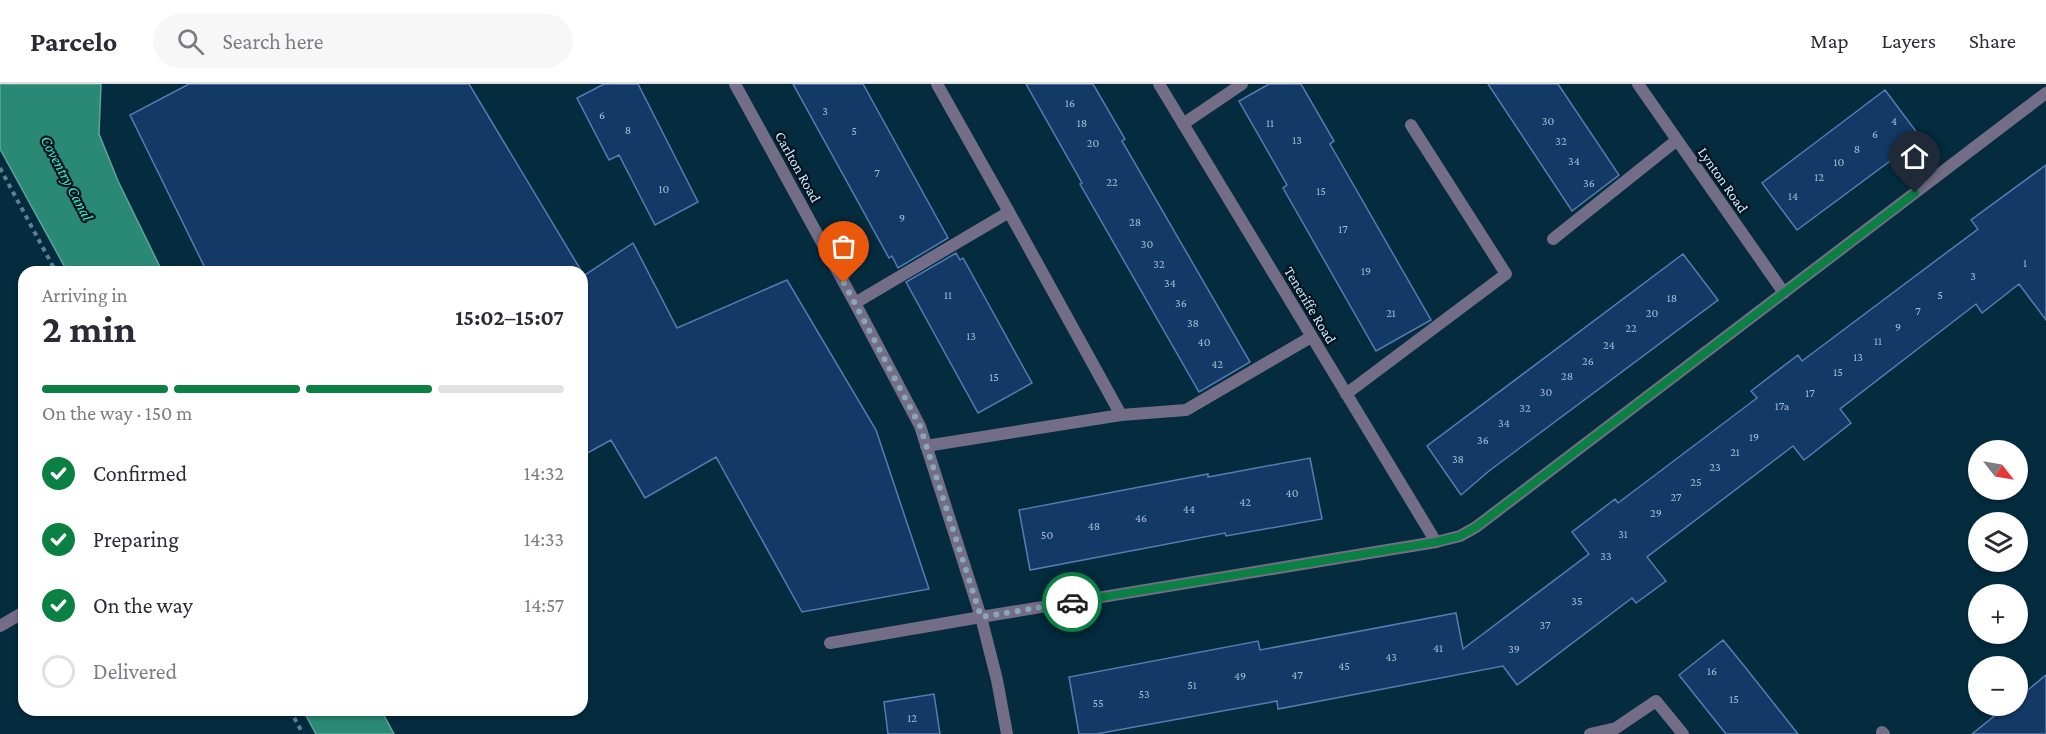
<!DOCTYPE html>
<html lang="en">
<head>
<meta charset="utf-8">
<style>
	:root { --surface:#fff; --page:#f7f7f7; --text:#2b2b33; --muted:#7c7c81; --line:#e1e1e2; --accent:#0b8043 }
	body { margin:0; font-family:"Crimson Pro",serif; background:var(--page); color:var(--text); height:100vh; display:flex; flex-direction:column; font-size:22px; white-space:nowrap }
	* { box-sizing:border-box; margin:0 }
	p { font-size:20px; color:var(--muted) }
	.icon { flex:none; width:33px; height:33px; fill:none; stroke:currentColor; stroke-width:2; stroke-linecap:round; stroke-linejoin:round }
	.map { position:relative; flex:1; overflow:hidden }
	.panel { position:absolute; left:18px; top:182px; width:570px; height:450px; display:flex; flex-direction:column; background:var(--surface); border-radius:18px; box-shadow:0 2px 4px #0004 }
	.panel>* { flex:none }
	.needle { width:39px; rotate:121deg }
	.tools { position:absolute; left:1968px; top:356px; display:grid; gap:12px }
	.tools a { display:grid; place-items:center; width:60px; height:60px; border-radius:50%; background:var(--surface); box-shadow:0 2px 4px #0004; font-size:30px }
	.pin { position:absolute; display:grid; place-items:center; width:51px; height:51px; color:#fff; margin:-62px -26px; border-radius:50% 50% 50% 0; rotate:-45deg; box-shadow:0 0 6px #0007 }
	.pin .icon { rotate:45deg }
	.courier { position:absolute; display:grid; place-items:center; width:60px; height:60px; margin:-30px; border:4px solid #0b8043; border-radius:50%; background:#fff; color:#222; box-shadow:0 2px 8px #0007 }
	.overview em { font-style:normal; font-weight:700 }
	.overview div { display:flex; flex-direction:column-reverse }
	.overview { display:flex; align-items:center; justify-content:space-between; height:102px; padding:0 24px }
	h1 { font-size:39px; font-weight:700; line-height:45px }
	.bar { display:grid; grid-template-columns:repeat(4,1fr); gap:9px 6px; align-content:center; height:72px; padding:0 24px }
	.bar i { height:8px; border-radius:4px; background:var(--line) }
	.bar .current { background:var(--accent) }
	.bar p { grid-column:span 4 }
	ol { padding:0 24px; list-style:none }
	li { display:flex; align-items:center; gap:18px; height:66px }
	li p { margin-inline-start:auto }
	li .icon { padding:6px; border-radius:50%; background:var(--accent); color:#fff; stroke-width:4 }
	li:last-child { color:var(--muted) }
	li i { width:33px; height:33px; border:3px solid var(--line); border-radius:50% }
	header { display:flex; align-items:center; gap:36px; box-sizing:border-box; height:84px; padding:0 30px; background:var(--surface); border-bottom:2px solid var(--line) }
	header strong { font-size:28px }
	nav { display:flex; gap:33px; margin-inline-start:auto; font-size:21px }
	.search { width:420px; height:54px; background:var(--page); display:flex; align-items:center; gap:15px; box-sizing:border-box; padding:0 21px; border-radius:33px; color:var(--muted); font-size:22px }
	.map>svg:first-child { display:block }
	.water { fill:#2a8974; stroke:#5ca69c; stroke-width:1.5 }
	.building { fill:#133967; stroke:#557db0; stroke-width:1.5 }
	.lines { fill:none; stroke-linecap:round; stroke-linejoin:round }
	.path { stroke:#5f8092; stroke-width:4; stroke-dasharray:4.5 4.5; stroke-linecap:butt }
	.service { stroke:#736d87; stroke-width:12 }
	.minor { stroke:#736d87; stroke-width:12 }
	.done { stroke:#88a7b8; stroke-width:6; stroke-dasharray:0 10.8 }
	.route { stroke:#0b8043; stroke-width:8 }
	.labels { text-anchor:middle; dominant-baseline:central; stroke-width:4.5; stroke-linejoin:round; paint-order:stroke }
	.number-label { font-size:12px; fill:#a0bed5 }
	.street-label { font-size:15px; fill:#cfeafa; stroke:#00131e }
	.water-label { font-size:16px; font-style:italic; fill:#3beac6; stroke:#00131e }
</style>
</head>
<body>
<header>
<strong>Parcelo</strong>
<div class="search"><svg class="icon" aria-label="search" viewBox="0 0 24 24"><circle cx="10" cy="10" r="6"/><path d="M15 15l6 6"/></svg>Search here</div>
<nav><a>Map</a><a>Layers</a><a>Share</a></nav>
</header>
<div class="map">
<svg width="2046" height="650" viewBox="0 0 2046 650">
	<rect width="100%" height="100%" fill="#042b3e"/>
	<path class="water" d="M0,0h101l-2,50 19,47 44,90h-95l-67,-122z
		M303,626h78l13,24h-78z"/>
	<path class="building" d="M189,0h280l113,188h-375l-77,-157z
		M604,0h34l60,118 -43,23 -36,-70 -10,5 -32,-62z
		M793,0h70l85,154 -50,30 -6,-12 -3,2z
		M1026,0h67l32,55 -3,2 128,221 -51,30 -119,-208 2,-1z
		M1269,0h32l33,57 -4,3 101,176 -55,31 -93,-163 4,-3 -48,-84z
		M1488,0h70l61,91 -47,36z
		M1885,6l36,48 -124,92 -35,-47z
		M2046,81v155l-27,-36 -37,29 -6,-9 -136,105 11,14 -47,37 -11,-14 -146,111 19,24 -30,22 -4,-5 -115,87 -14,-19 -225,43 -1,-8 -181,33h-17l-10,-57 189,-36 2,9 196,-37 7,36 126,-95 -17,-22 43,-33 3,4 139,-105 -6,-7 47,-36 4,6 176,-132 -7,-9z
		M633,159l44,85 110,-48 89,150 53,159 -127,23 -86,-155 -71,41 -34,-58 -29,16v-179z
		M956,169l4,7 3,-2 69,125 -54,30 -72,-131z
		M1683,170l35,46 -229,171 -28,24 -34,-49z
		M1310,374l12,61 -96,17 -1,-3 -195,37 -11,-60 189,-36v3z
		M1723,556l22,27 53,67h-72l-47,-59z
		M2046,591v59h-74l36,-29h10v-7z
		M934,610l6,40h-52l-4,-32z"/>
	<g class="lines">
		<path class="path" d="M0,84l56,104
			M290,626l13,24"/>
		<path class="service" d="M937,0l72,128
			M1183,40l59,-40
			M1553,155l124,-99
			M855,219l154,-91 112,203
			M1346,310l160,-120 -95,-149
			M926,362l195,-31 65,-5 125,-73
			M0,542l24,-14
			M830,559l151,-26
			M1882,648l2,2"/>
		<path class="minor" d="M735,0l120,219 65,123 61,191 16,63 10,54
			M1159,0l277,458
			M1638,0l146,209
			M981,533l455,-75 24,-6 16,-9 570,-434
			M1590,650l26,-6 40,-27 27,33"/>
	</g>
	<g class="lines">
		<path class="done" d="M844,199l76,143 61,191 91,-15"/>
		<path class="route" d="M1072,518l364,-60 24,-6 16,-9 439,-334"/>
	</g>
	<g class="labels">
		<g class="number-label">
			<text x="1070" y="19">16</text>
			<text x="825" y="27">3</text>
			<text x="602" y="31">6</text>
			<text x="1548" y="37">30</text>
			<text x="1894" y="37">4</text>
			<text x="1082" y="39">18</text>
			<text x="1270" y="39">11</text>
			<text x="628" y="46">8</text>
			<text x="854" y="47">5</text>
			<text x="1875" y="50">6</text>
			<text x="1297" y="56">13</text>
			<text x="1561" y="57">32</text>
			<text x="1093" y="59">20</text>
			<text x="1857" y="65">8</text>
			<text x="1574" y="77">34</text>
			<text x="1839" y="78">10</text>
			<text x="877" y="89">7</text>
			<text x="1819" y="93">12</text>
			<text x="1112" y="98">22</text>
			<text x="1589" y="99">36</text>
			<text x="664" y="105">10</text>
			<text x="1321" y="107">15</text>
			<text x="1793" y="112">14</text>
			<text x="902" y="134">9</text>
			<text x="1135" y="138">28</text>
			<text x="1343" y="145">17</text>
			<text x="1147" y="160">30</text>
			<text x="2025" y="179">1</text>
			<text x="1159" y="180">32</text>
			<text x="1366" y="187">19</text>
			<text x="1973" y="192">3</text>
			<text x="1170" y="199">34</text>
			<text x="948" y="211">11</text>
			<text x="1940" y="211">5</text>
			<text x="1672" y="214">18</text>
			<text x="1181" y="219">36</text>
			<text x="1918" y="227">7</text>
			<text x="1391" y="229">21</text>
			<text x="1652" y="229">20</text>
			<text x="1193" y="239">38</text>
			<text x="1898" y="243">9</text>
			<text x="1631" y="244">22</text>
			<text x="971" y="252">13</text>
			<text x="1878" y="257">11</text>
			<text x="1204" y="258">40</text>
			<text x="1609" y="261">24</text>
			<text x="1858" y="273">13</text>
			<text x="1588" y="277">26</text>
			<text x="1217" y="280">42</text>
			<text x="1838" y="288">15</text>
			<text x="1567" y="292">28</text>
			<text x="994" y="293">15</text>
			<text x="1546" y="308">30</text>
			<text x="1810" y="309">17</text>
			<text x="1782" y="322">17a</text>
			<text x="1525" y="324">32</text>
			<text x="1504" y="339">34</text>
			<text x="1754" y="353">19</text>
			<text x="1483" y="356">36</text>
			<text x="1735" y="368">21</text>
			<text x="1458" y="375">38</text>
			<text x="1715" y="383">23</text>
			<text x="1696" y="398">25</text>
			<text x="1292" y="409">40</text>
			<text x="1676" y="413">27</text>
			<text x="1245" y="418">42</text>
			<text x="1189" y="425">44</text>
			<text x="1656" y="429">29</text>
			<text x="1141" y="434">46</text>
			<text x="1094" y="442">48</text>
			<text x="1623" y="450">31</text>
			<text x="1047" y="451">50</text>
			<text x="1606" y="472">33</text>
			<text x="1577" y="517">35</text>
			<text x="1545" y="541">37</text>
			<text x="1438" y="564">41</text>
			<text x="1514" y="565">39</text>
			<text x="1391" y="573">43</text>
			<text x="1344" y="582">45</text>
			<text x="1712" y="587">16</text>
			<text x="1297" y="591">47</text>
			<text x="1240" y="592">49</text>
			<text x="1192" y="601">51</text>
			<text x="1144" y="610">53</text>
			<text x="1734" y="615">15</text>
			<text x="1098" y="619">55</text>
			<text x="912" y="634">12</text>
		</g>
		<g class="street-label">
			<text transform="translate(798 83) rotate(61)">Carlton Road</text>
			<text transform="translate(1723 96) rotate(55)">Lynton Road</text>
			<text transform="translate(1310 221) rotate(59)">Teneriffe Road</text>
		</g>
		<g class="water-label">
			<text transform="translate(67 94) rotate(62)">Coventry Canal</text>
		</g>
	</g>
</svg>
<div class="tools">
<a><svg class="needle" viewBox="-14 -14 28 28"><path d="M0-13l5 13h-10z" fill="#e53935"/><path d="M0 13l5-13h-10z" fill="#7c7c81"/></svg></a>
<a><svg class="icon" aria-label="layers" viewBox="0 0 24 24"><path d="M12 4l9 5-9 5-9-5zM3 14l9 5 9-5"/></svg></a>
<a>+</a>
<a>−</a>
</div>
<div class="pin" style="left:844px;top:199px;background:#ea580c"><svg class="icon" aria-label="bag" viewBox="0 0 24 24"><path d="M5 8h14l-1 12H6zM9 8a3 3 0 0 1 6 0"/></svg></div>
<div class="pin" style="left:1915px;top:109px;background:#1f2937"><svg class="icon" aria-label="home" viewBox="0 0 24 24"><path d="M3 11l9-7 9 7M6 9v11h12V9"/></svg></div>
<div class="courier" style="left:1072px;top:518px"><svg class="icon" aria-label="car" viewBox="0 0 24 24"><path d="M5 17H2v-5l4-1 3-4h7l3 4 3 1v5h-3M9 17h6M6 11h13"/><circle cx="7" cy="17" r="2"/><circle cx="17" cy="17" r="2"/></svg></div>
<section class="panel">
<div class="overview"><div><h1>2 min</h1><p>Arriving in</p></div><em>15:02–15:07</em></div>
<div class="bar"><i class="current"></i><i class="current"></i><i class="current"></i><i></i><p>On the way · 150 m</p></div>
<ol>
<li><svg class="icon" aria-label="check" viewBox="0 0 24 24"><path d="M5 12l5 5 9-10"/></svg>Confirmed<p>14:32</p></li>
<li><svg class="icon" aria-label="check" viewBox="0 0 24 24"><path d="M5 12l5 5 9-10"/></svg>Preparing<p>14:33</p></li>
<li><svg class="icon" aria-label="check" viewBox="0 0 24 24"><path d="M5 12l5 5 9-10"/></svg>On the way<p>14:57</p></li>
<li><i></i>Delivered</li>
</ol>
</section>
</div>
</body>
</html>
